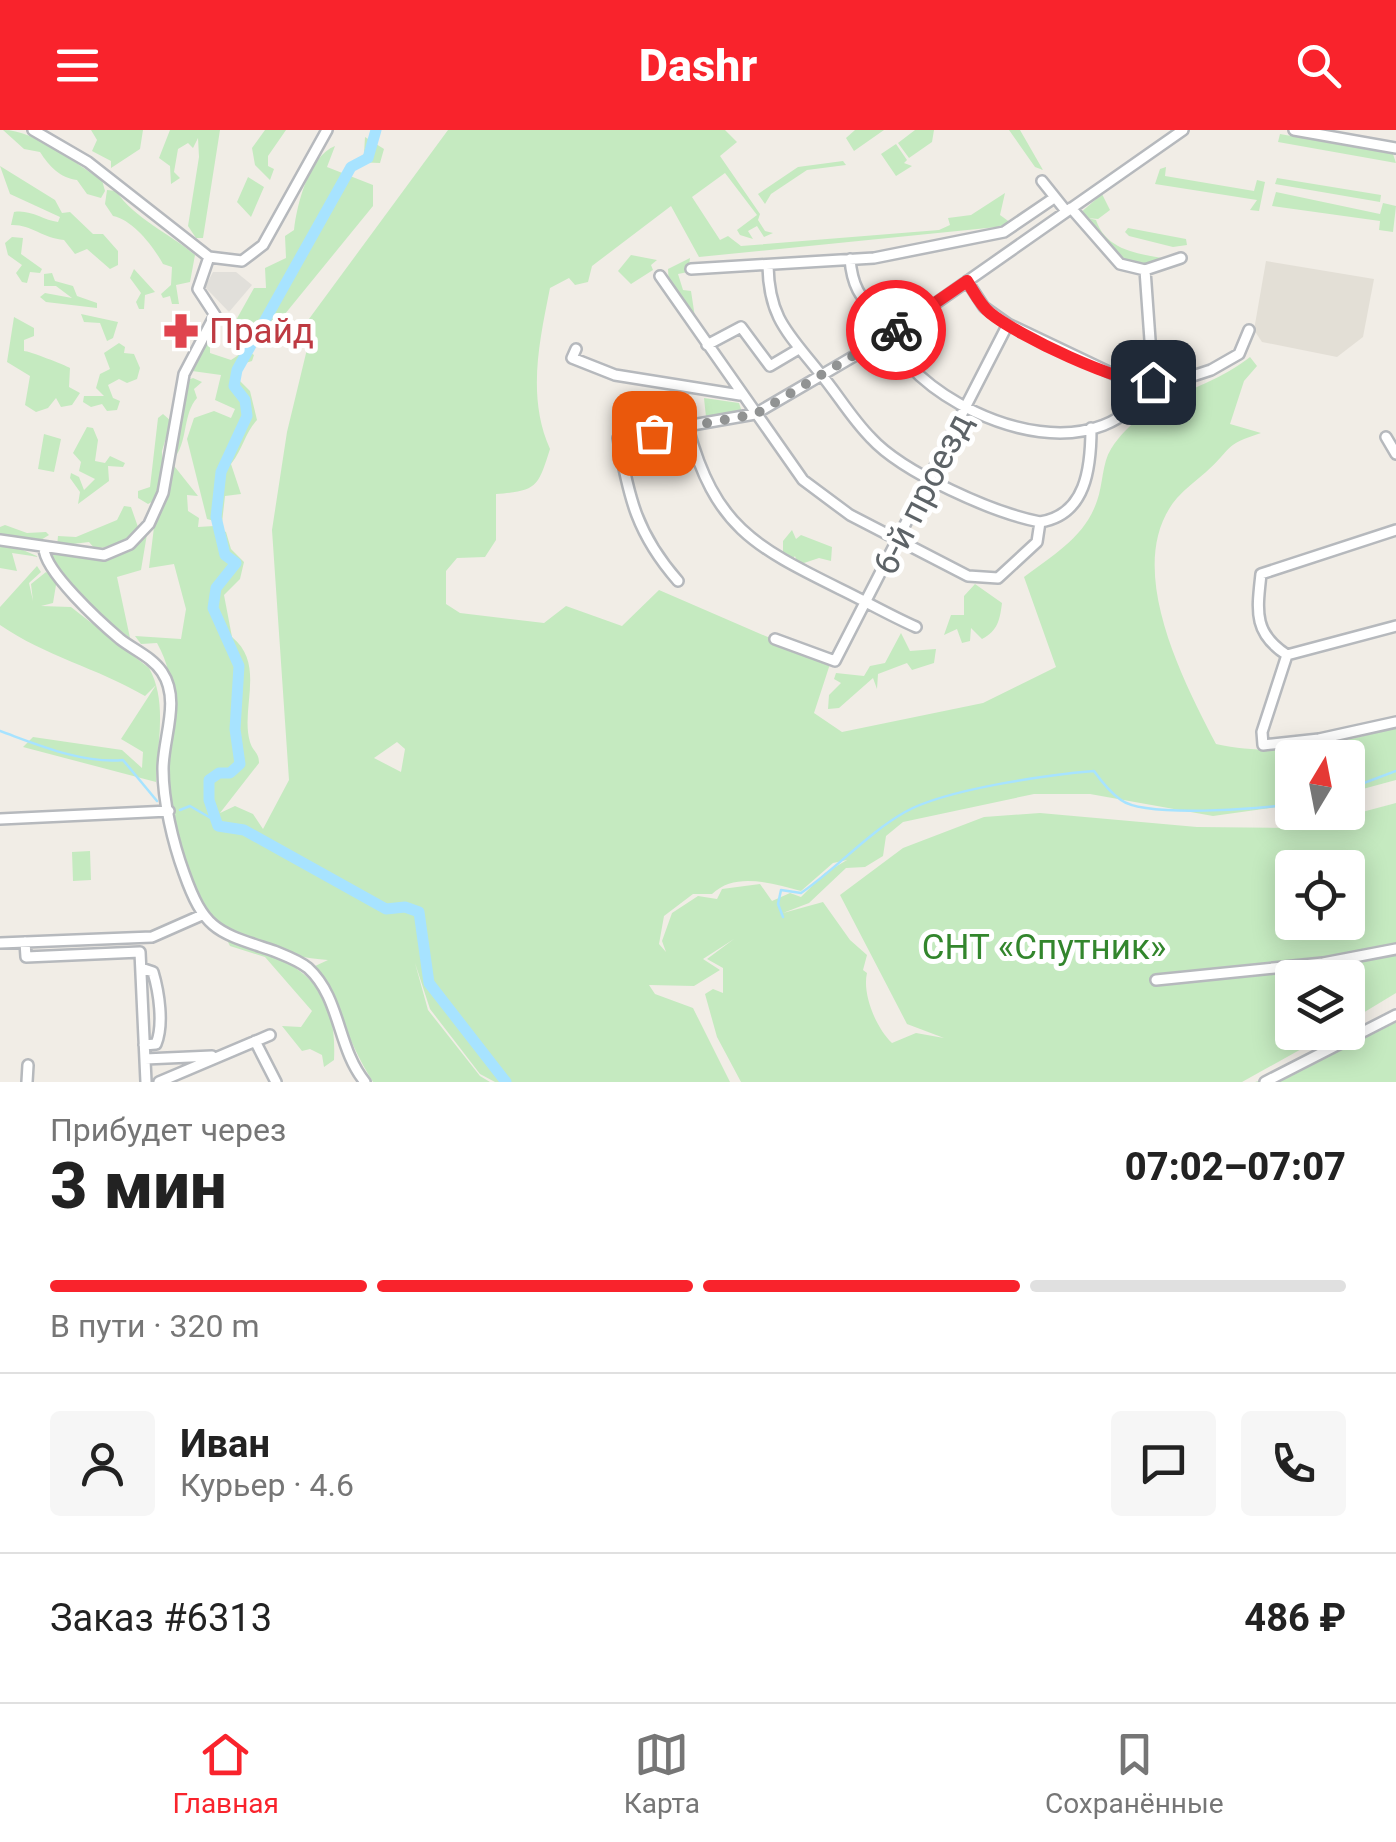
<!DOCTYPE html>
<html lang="ru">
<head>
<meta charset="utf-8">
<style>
	:root { --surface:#fff; --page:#f6f6f6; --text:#222; --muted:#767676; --line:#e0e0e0; --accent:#f9232c }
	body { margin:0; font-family:Roboto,sans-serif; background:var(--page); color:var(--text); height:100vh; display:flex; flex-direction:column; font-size:38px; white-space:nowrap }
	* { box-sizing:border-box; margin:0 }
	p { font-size:32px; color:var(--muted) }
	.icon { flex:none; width:55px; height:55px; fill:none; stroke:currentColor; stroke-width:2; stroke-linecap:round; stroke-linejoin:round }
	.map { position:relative; height:952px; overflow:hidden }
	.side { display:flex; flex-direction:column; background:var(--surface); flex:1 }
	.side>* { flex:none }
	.needle { width:65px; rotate:10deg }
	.controls { position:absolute; left:1275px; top:610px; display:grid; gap:20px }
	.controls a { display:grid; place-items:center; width:90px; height:90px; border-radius:10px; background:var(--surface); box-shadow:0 5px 25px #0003; font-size:50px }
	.pin { position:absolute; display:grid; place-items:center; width:85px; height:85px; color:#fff; margin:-42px; border-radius:20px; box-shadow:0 5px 15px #0006 }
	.courier { position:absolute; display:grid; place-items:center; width:100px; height:100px; margin:-50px; border:8px solid #f9232c; border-radius:50%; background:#fff; color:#222; box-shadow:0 2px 12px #0007 }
	.headline em { font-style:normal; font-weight:800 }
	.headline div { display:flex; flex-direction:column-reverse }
	.headline { display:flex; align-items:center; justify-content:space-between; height:170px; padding:0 50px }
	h1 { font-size:65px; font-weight:800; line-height:75px }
	.bar { display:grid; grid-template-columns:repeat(4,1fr); gap:15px 10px; align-content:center; height:120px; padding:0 50px }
	.bar i { height:12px; border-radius:8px; background:var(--line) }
	.bar .active { background:var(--accent) }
	.bar p { grid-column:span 4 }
	.line { display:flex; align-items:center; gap:25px; padding:0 50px; border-top:2px solid var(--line) }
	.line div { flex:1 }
	.round { display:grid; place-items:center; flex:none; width:105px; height:105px; border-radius:10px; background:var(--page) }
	header { display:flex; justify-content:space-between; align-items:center; height:130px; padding:0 50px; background:var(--accent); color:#fff; font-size:45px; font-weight:800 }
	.menu { display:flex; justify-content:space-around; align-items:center; height:140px; border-top:2px solid var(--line); background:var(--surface); font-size:28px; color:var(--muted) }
	.menu a { display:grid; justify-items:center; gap:5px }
	.menu .active { color:var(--accent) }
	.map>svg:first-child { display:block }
	.industrial { fill:#e1dfda }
	.education { fill:#e3dfd6 }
	.green { fill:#c5eac0; fill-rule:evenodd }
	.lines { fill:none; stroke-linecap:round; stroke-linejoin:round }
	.stream { stroke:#a7e3ff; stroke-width:2.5 }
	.river { stroke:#a7e3ff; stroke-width:11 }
	.minor-casing { stroke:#b6b9bd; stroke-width:14 }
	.minor { stroke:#fff; stroke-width:9 }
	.done { stroke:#919393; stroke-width:10; stroke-dasharray:0 18 }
	.route { stroke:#f9232c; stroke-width:12 }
	.labels { text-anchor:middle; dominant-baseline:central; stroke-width:10; stroke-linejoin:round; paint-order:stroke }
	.health-label { font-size:35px; fill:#be3a42; stroke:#fff; text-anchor:start }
	.street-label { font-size:35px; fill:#5d6367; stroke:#fff }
	.park-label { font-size:35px; fill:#33862d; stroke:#fff }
</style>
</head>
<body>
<header><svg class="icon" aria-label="menu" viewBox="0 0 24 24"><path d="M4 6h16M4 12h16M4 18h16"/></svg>Dashr<svg class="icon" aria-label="search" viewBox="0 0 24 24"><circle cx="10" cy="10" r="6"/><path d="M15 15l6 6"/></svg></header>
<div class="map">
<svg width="1396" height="952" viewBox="0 0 1396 952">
	<rect width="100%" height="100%" fill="#f1ede6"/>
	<path class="industrial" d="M213,142h23l16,13 -23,27 -24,-25z"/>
	<path class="education" d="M1266,131l108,18 -11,58 -26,20 -75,-15 -8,-12z"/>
	<path class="green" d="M3,0c33,0 71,33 99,50l3,11 -4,7 -14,-4 -10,-14c-17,-2 -28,-14 -37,-28l-16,-3z
		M91,0h52l-3,19 -29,19v-7l-19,-10 5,-11z
		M170,0h50l-17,108h-7l-8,-12 11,-69 -1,-19 -5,10 -5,-5 -10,6 -4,23 6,6 -9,6 -1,-18 -11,-8z
		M265,0h21l-18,26v10l6,3 -4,11 -15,-15 -3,-17z
		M448,0h277l12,12 -17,14 40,58 -2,6 7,11 8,2 -9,4 -7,-11 -9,5 5,8 -13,-4 -3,-5 20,-15 -32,-42 -33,24 28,43 8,-4 13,10 198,-16 11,-5 -2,-7 23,-3 34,-22 -5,22 11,8 -4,3 -308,31 -28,-51 -79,60 -4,16 -13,3 -6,-7 -19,10c-11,55 -23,109 0,161 -12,38 -13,42 -54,45v46l-11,17 -28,1 -11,13v33l14,9 84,10 22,-17 56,20 37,-36 171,74 -16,49 28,19 141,-29 73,-36 -32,-90c29,-22 61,-40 73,-76 6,-16 5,-38 14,-52 35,-54 94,-56 139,-92l7,9 -13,15 -14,43 31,9c-38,12 -28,15 -55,39 -9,8 -20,16 -29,26 -56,66 7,184 39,246 66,14 116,1 180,-17v53l-48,13v-35h-56v47l-79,11 -123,-22h-56l-131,28 -17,14 -3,20 -18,11 -19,1 -37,35 -26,10 40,-11 27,38 17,15 -4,15 4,3c-5,21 9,55 25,70l24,-10 28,5 -37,-14 -67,-129 63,-47 81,-31 56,-4 157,14 105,1 94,-25v190l-48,29v-44h-56v54l38,1 -88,49h-501l-24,-45 -12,-43 8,-5 10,4v-25l-16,-9 27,-20 -31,20 17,11 -26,16 -45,-1 6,9 38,14 37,74h-235l-15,-8 -50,-65 -15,-46 13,47 52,66 10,6h-117c-24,-38 -35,-78 -60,-115l15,-7c-30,-2 -77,-13 -103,-29 -33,-20 -59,-119 -59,-156 0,-45 17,-86 -9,-132l-16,1 -6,-8 46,3 5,-30 -12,-45 -25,4 6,-49 16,-57 27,34 -11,-1 1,16 11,7 -1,9 16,-1 12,6 5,17 13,13 -4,17 -16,16 8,42c34,28 8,71 18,105 3,10 9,10 9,21l-39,50 15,-7 18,8 10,15 26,-49 -17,-250 15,-98 21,-87 -2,-22zM397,612l8,7 -4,23 -27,-14zM847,730l-22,13 -24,24 -11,-4 -18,8 -12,-17 -38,5 -5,10 -19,-3 -26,17 -10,28 4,11 -7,-8 5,-28 29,-22h19c24,-23 61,-10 89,-3l32,-28zM1292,738h56v54h-56z
		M855,0h29l-30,21 -8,-13z
		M915,0h19l-2,12 -23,16 -11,-15z
		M1009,0h11l23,40 -8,-3z
		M1280,4l113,20 3,9 -118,-21z
		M365,7l19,12 -4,14 -26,-1 10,-8z
		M896,14l11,16 -3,3 8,3 -16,10 -15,-22z
		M335,16l-8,21 46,18v21l-106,130 -26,2 -6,-16 19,-34h12l-1,-20 21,-10 -1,-22 9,-6c3,-26 15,-74 41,-84z
		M843,31l3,4 -39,5 -36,24 -6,10 -7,-10 40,-27z
		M0,36l55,34 7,13 8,-1 23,22h10l15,17v14l-8,4 -23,-20 -12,5 -11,-14c-21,-2 -34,-16 -53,-15l3,-13c16,-3 29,8 44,10l2,-5 -50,-23z
		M1166,37l-1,9 89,15 3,-11 8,2 -6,29 -9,-1 7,-10 -102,-16 5,-15z
		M248,47l16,10 -13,30 -14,-15z
		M1277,48l104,17 -1,7 -105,-18z
		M107,60l9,1c19,28 53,42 79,64l-5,27 -14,3 3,19h-7l-2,-8 -7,2 -2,-4 10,-9 1,-18 -9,-3c-10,-18 -30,-44 -50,-48l-8,-12z
		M1276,62l104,22 3,-11 13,3 -3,26 -14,-2 1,-9 -108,-15z
		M1102,64l8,16 -12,9 -10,-1 8,2c11,33 47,34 78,40l-16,7 -38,-3 -41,-50z
		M1128,98l58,11 1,6 -14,2 -44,-11 -4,-4z
		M12,107l11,1 -2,16 21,15 -2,4 -10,-1 -3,11 -5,-1 -6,-9 6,-8 -14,-10 -3,-12z
		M631,125l26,5 -6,5 2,5 -22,14 -13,-13z
		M690,128l-2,14 -10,2 5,16 8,1 5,33 -27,-39 -1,-16z
		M134,139l21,23 -10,3 -1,14h-5l-3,-7 5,-9 -11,-15z
		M52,143l3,8 18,5 4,10 20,7v5l-51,-6 -6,-5 5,-4 27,5 -16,-12h-12v-12z
		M81,184l37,8 -5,16 -6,3 -7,-18 -16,-1z
		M14,187l20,11v8l-10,4v11c5,0 41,14 46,17l-1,19 11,6 -8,12 -11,2 -5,-9 -8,10 -12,4 -11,-7 5,-29 -23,-14z
		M203,209l7,1v13l21,7 15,-10 8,5 -2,6 -13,4v15l11,11 7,29c-12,13 -14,29 -26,44l10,30 -16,2 -3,27 -15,-4 -20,-80 7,-21 20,-7 17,7 4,-9 -20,-9 6,-25 -29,-4z
		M119,213l6,4 -1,6 10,1 6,14 -3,11 -10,4 -8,-4 -11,6 5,13 7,3 -3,9 -10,1 -5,-7 -11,3 -8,-5 1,-6h20l-8,-8 4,-14 10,-5 -6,-16z
		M193,248l9,4 -8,7 3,9c-14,16 -9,40 -21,58l-3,-2 12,-73z
		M704,268l35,5 3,9 -36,5z
		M163,284l8,7 -9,30 1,23 -6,25 -9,5 -10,-6v-7l12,-4 8,-69z
		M87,297l6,1 5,12 -3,21 10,2 5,-7 15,7 -2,4 -15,-1 1,15 -31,23 2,-12 -10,-14 1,-5 8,4 5,13 11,-11 -16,-8 2,-9 -8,-9z
		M44,304l17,5 -7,33 -16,-3z
		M124,376l7,1 7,20 -17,17 -26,5 -6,-7 -32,4 1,-10 18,1 41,-17z
		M5,395l22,8 19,-1 3,3 -13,8 -36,-7v-9z
		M792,400l4,9 5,-4 31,12 -1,14 -12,-3 -21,7 -3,-9 -4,5 -8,-5v-15z
		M147,404l-6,36 -24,7 13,61c-31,-23 -68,-52 -84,-87l52,6z
		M7,413l32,14 -27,-4 5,18 -17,-3v-23z
		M37,436l4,6 -12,11 4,18 -2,-17 15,-12 11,7 -4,24 -12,3 30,1 78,61c19,34 8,76 7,114l-133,-35 10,-10 89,13 20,18 1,-16 -22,-13 35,-54 -11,11c-48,-28 -100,-40 -145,-71v-18z
		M975,454l27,19c-2,16 -4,28 -20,36l-11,-11 -1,13 -8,2 -5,-14 -13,6 7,-20h13v-19z
		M901,503l9,18 26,-2 -2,14 -22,7 -5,-7 -29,11 -1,15 -4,-11 -34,30 -11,1 1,-14 12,-12 -7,-4 2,-6 28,3 6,-10 15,-3z
		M90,721l1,29 -18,1 -1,-29z
		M227,810c68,20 111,40 107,120l-10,7 -2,-12 -12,-6 -8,2 -20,-25 19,1 11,-16 -47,-54 -35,-11z
		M1396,890v62h-141l38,-12z"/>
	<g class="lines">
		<path class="stream" d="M238,192l18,13
			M0,601c36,13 82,33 123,29l34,41
			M1348,659l48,-18
			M180,680l10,-4 24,14
			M783,787l-5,-13 3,-14 20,3c36,-25 67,-60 104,-81 41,-23 142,-37 189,-41 7,10 17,22 27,29 24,18 140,9 171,4"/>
		<path class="river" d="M376,0l-8,28 -17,9 -114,203 -3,16 11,14 2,16 -26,56 -5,45 9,38 11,8 -20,25 -3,20 26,58 -4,63 5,35 -10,9h-11l-10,7v20l9,26 26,4 142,79 19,-2 14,5 10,71 77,99"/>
		<defs>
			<path id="minor" d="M33,0l55,32 121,95 33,4 21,-16 64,-115
				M1294,0l102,18
				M1042,51l24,30
				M1071,78l49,56 25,6 36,-12
				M850,129c3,39 19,43 40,72 11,15 15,32 30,45 59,53 182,93 233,6
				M768,136c1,52 20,67 51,106 18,21 32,46 52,66 32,35 123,75 169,84
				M691,139l183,-11 130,-26 50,-34
				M1145,140l8,112
				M660,146l143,204 47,35 118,61 30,2 39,-36 3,-20c46,-7 51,-54 51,-94
				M967,151l17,26 24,17 124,59 33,2 46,-15 28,-16 10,-24
				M707,215l34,-18 29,39 27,-16
				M576,219l-4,9 43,17 125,20
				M688,298c27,98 65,118 152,161 25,12 49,26 76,38
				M1386,307l10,17
				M1396,400l-135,44c-4,37 -8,59 26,81l109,-29
				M0,410l104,15 26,-11 19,-20 14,-31 21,-119 31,-59 -17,-26 11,-32
				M44,418c0,23 57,75 76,91 14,11 32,18 42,33 19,28 1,66 1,97 0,32 10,74 21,104 21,59 34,59 90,78 12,5 24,9 34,17 33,30 29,80 57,114
				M678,451c-41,-47 -49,-82 -60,-143l137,-24 137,-80 291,-204
				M775,509l60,22 173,-337
				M1287,525l-25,77 1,13 56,-6 77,-17
				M0,689l169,-8
				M25,812l1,15 114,-5 6,130
				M0,813l152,-6 50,-22
				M141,838l12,4c6,20 11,53 3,72l-12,1
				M1156,850l167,-17 73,-14
				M255,911l21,41
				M145,929l67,-3
				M27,952l1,-17
				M159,952l111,-47
				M1265,952l131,-67"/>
		</defs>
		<use href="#minor" class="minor-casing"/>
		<use href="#minor" class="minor"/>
	</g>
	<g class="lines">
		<path class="done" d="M654,303l102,-19 140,-84"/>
		<path class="route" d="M896,200l71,-49c7,11 13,24 23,32 27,22 130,72 163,69"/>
	</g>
	<defs>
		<symbol id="pharmacy-bare" viewBox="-9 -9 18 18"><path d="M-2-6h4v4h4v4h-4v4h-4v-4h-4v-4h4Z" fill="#e0444e" stroke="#fff" stroke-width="2.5" paint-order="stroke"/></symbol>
	</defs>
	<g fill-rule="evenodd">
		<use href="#pharmacy-bare" x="156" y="176" width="50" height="50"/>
	</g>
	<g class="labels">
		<g class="health-label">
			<text x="209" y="201">Прайд</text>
		</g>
		<g class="street-label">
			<text transform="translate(923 364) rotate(-63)">6-й проезд</text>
		</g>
		<g class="park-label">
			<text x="1044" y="817">СНТ «Спутник»</text>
		</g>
	</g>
</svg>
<div class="controls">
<a><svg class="needle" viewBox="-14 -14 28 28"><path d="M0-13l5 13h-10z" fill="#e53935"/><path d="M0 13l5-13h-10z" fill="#767676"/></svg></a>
<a><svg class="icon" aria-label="locate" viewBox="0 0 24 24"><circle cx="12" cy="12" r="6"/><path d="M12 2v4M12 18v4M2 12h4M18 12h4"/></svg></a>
<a><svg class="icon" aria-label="layers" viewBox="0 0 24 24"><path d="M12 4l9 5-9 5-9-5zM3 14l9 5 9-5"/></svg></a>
</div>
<div class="pin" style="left:654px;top:303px;background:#ea580c"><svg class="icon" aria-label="bag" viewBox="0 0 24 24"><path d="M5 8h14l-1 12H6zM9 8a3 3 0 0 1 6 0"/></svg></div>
<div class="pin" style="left:1153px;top:252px;background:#1f2937"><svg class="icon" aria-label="home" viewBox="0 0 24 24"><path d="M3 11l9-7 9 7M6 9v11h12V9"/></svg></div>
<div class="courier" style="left:896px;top:200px"><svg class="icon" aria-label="bike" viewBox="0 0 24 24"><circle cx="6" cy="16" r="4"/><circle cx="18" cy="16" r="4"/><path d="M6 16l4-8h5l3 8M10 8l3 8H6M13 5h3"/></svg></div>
</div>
<section class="side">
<div class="headline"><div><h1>3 мин</h1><p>Прибудет через</p></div><em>07:02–07:07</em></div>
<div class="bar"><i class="active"></i><i class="active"></i><i class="active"></i><i></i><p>В пути · 320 m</p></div>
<div class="line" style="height:180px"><a class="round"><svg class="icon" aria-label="person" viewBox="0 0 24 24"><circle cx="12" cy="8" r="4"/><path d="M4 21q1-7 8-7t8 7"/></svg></a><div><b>Иван</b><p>Курьер · 4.6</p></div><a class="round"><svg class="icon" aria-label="chat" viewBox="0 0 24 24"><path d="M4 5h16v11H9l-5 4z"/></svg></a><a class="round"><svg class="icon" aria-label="phone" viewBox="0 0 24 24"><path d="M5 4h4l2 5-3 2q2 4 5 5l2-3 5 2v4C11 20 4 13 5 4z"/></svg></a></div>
<div class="line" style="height:130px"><div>Заказ #6313</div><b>486 ₽</b></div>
</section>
<nav class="menu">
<a class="active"><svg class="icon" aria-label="home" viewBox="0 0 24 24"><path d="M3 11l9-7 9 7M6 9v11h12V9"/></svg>Главная</a>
<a><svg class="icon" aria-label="map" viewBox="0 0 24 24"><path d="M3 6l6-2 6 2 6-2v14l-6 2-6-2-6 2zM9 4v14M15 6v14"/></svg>Карта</a>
<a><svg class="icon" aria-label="saved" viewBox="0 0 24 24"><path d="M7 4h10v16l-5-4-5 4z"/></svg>Сохранённые</a>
</nav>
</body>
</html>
